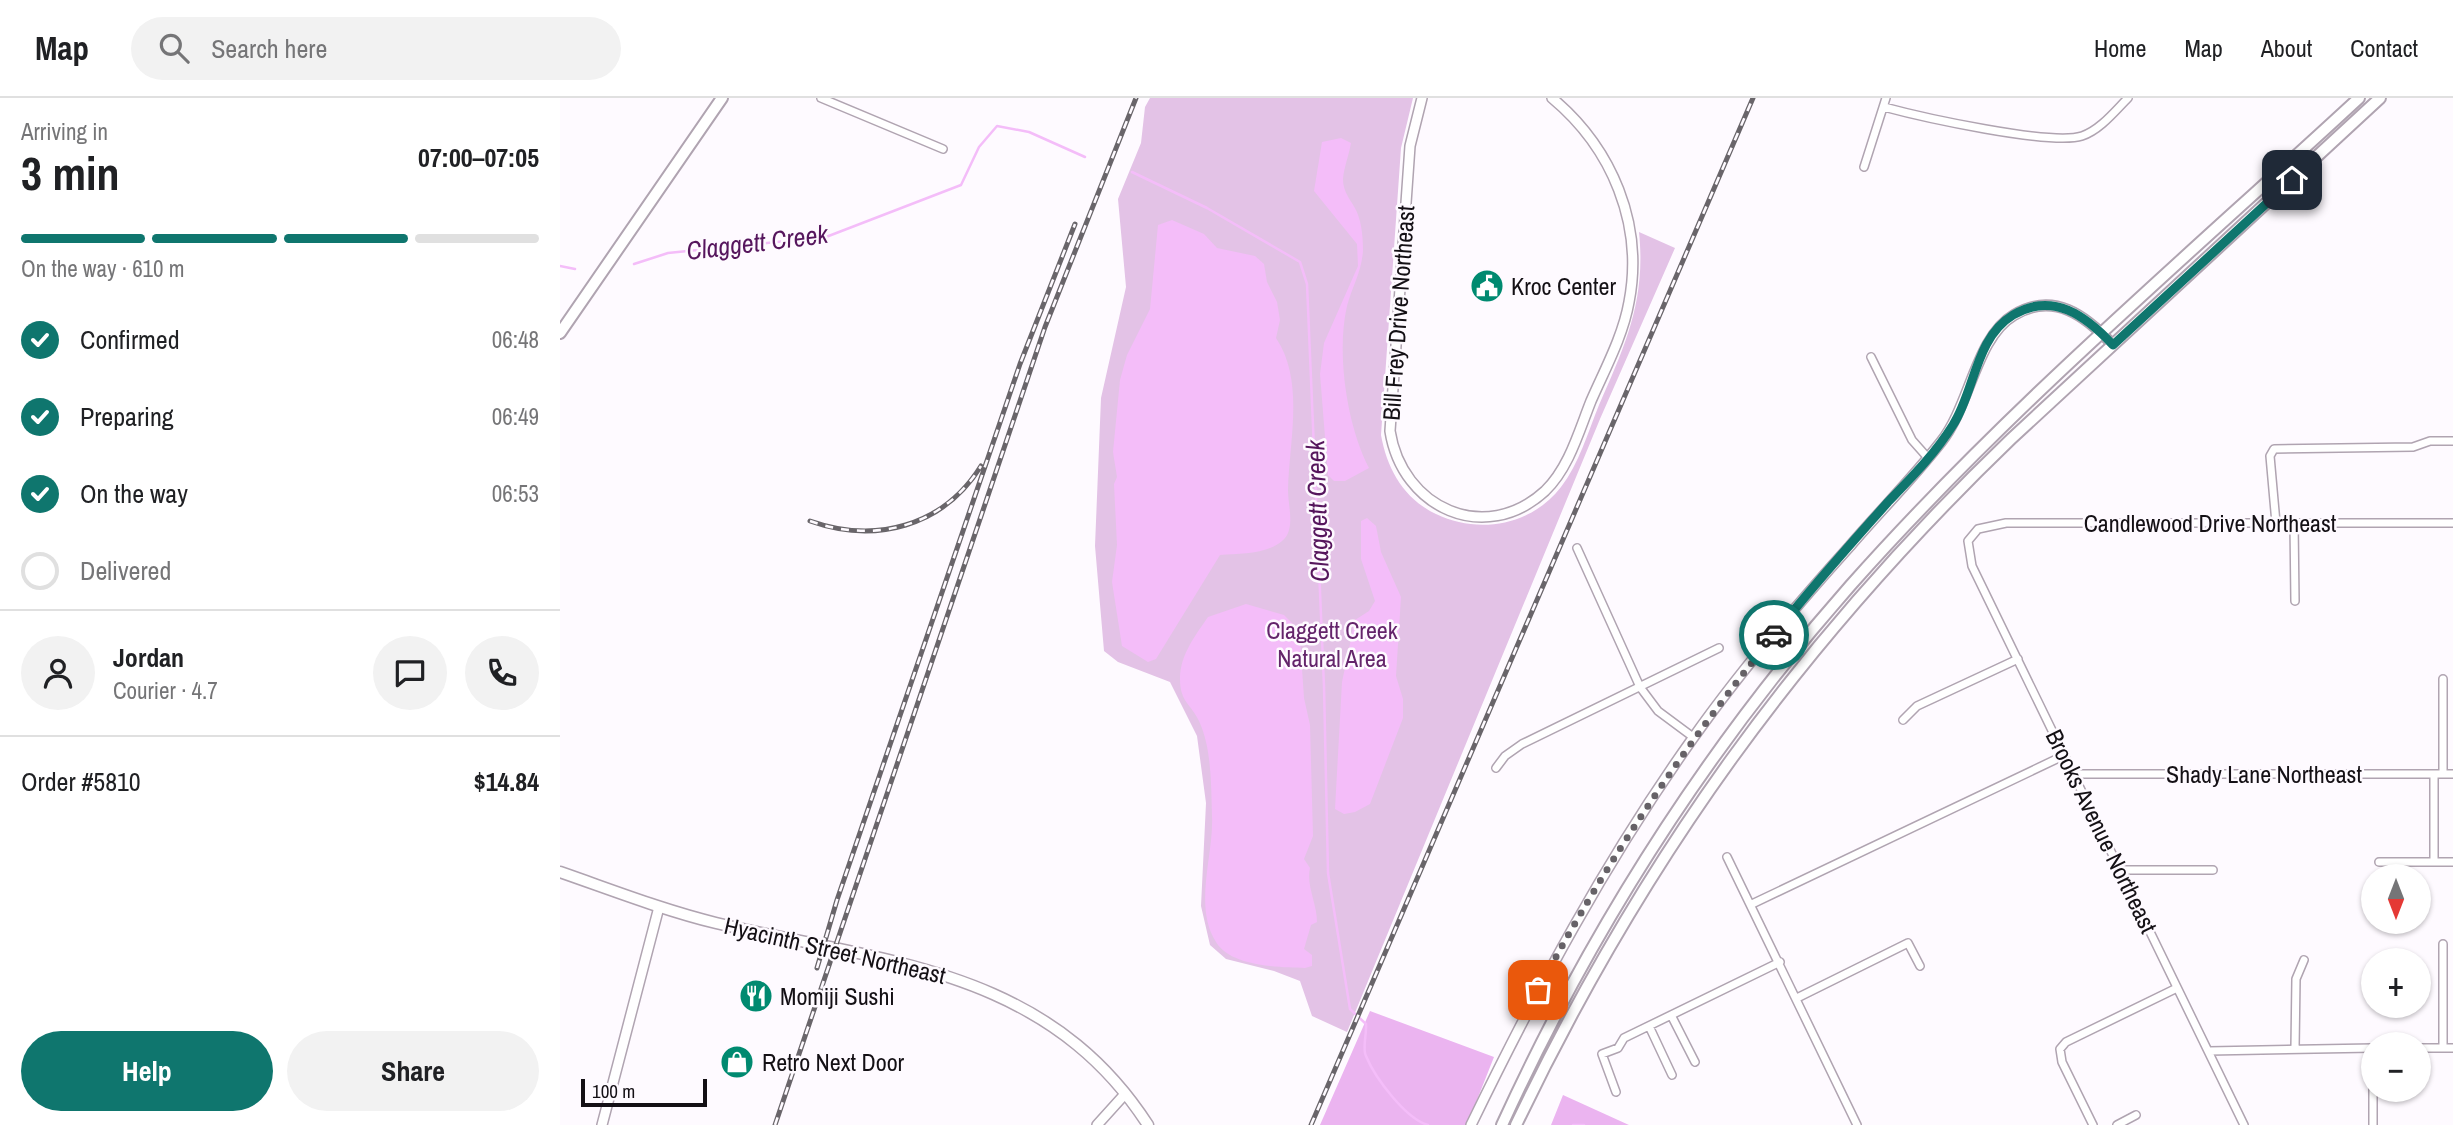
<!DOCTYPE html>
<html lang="en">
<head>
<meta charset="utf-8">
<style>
	:root { --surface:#fff; --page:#f2f2f2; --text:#202124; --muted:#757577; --line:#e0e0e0; --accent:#0f766e }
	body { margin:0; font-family:"Archivo Narrow",sans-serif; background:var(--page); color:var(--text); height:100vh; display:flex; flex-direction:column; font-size:26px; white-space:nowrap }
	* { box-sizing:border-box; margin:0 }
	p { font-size:23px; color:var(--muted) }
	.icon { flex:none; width:38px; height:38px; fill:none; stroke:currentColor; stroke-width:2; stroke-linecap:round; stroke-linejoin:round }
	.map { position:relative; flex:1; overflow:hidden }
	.drawer { display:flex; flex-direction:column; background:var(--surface); width:560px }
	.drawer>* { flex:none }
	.needle { width:46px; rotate:180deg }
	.tools { position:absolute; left:1801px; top:766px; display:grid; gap:14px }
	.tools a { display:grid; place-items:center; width:70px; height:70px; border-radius:50%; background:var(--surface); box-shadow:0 2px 5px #0004; font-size:35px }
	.scale { position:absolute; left:21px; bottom:18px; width:126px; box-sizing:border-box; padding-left:7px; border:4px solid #141015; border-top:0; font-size:19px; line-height:24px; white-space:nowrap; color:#141015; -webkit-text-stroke:5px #fefaff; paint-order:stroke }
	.pin { position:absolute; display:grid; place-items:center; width:60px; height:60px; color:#fff; margin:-30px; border-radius:14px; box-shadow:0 4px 10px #0006 }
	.courier { position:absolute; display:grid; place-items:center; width:70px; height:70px; margin:-35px; border:5px solid #0f766e; border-radius:50%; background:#fff; color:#222; box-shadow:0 2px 9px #0007 }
	.overview em { font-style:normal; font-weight:700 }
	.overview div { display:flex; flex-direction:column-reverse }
	.overview { display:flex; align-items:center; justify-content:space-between; height:119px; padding:0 21px }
	h1 { font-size:46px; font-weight:700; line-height:52px }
	.bar { display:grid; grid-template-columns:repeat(4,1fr); gap:10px 7px; align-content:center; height:84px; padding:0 21px }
	.bar i { height:9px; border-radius:5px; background:var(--line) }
	.bar .current { background:var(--accent) }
	.bar p { grid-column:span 4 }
	.line { display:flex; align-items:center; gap:18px; padding:0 21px; border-top:2px solid var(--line) }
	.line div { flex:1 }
	.round { display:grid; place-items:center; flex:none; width:74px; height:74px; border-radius:37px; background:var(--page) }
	ol { padding:0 21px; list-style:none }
	li { display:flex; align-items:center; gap:21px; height:77px }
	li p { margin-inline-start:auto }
	li .icon { padding:7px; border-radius:50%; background:var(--accent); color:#fff; stroke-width:4 }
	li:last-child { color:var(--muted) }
	li i { width:38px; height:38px; border:4px solid var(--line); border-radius:50% }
	.cta { display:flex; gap:14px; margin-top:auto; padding:14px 21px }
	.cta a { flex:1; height:80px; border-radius:42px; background:var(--accent); color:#fff; font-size:28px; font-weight:700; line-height:80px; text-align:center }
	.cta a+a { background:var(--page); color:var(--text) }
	header { display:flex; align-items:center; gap:42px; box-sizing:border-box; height:98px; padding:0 35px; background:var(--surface); border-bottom:2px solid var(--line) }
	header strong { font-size:33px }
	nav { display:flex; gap:38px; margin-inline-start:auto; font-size:24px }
	.search { width:490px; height:63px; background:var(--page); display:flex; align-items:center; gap:18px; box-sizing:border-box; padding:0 24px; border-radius:38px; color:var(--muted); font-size:26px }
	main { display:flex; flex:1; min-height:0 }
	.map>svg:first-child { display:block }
	.green { fill:#e3c2e6 }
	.forest { fill:#ebb4f0 }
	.water { fill:#f4bdf9 }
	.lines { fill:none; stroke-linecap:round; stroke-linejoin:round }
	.stream { stroke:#f4bdf9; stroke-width:2.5 }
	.minor-casing { stroke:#b0a4b1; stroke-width:10 }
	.tertiary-casing { stroke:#b0a4b1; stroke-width:12 }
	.secondary-casing { stroke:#b0a4b1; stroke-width:13 }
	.primary-casing { stroke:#b0a4b1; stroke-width:14 }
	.trunk-casing { stroke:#b0a4b1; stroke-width:14 }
	.minor { stroke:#fff; stroke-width:7 }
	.tertiary { stroke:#fff; stroke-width:9 }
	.secondary { stroke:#fff; stroke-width:10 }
	.primary { stroke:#fff; stroke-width:10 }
	.trunk { stroke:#fff; stroke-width:10 }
	.rail-casing { stroke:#69656a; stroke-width:5 }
	.rail { stroke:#fefaff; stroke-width:2.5; stroke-dasharray:8; stroke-linecap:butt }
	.done { stroke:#666267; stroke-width:7; stroke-dasharray:0 12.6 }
	.route { stroke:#0f766e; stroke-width:9 }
	.labels { text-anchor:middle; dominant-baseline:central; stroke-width:5; stroke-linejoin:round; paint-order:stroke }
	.poi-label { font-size:24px; fill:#141015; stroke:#fefaff; text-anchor:start }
	.street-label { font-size:24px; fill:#141015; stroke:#fefaff }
	.park-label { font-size:24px; fill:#64246b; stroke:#fefaff }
	.water-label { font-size:26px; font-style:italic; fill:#56165d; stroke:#fefaff }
</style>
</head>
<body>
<header>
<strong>Map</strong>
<div class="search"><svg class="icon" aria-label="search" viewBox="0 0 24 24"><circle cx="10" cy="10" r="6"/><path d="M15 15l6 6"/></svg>Search here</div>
<nav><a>Home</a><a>Map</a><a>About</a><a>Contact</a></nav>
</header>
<main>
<section class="drawer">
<div class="overview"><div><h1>3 min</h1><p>Arriving in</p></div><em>07:00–07:05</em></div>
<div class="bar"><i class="current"></i><i class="current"></i><i class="current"></i><i></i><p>On the way · 610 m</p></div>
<ol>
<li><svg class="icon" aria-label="check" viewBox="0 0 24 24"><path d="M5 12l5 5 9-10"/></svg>Confirmed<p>06:48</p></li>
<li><svg class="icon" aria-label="check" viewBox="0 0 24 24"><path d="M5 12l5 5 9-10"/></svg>Preparing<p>06:49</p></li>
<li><svg class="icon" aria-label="check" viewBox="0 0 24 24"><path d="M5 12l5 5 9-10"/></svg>On the way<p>06:53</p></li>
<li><i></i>Delivered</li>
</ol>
<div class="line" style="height:126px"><a class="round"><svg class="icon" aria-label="person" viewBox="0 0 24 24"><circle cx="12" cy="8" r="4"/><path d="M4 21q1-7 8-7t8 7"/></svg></a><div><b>Jordan</b><p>Courier · 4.7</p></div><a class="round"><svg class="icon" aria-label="chat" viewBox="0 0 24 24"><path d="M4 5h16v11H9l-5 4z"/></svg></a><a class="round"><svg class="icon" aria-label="phone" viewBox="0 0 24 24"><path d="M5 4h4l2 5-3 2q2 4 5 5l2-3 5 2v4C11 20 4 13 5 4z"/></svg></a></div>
<div class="line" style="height:91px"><div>Order #5810</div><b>$14.84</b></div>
<div class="cta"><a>Help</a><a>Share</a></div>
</section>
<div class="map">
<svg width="1893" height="1027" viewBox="0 0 1893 1027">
	<rect width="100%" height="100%" fill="#fefaff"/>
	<path class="green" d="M590,0h263l-12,50 -20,287c6,34 23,64 55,79 43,21 96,11 125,-27 18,-23 27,-55 38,-82 27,-61 47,-105 40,-173l36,16 -75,171 -253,613 -35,-16 -12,-35 -26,-10 -48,-12 -16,-14 -9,-39 5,-103 -9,-67 -27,-54 -52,-20 -14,-11 -9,-105 6,-148 25,-111 -8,-88 23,-56 4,-36z"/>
	<path class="forest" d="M810,913l124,46 -27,68h-147z
		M1003,997l66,30h-78z"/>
	<path class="water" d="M781,40l10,5c-2,12 -7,24 -8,36 0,17 13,25 16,39 3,9 4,22 4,32 -1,21 -11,37 -16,56 -11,47 0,120 22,162l-24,13h-11l-6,-6 -8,-101 4,-31 34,-77 -1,-22 -43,-53 8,-49z
		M612,122l32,14 13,14 38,8 9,8 3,18 10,20 3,18 -4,18c29,43 13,104 12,152 0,16 8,40 -6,51 -17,14 -42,12 -62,14l-64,104 -8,3 -26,-16 -10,-64 5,-37 -3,-61 3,-7 -4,-25 7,-72 7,-25 23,-46 8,-84z
		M807,420l9,8 5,26 20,45 -5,79 7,23v19l-33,86 -15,8 -11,2 -9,-5 7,-127 13,-62 14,-9 6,-10 -14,-42v-38z
		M686,506l38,11 14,14 2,10 4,59 6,27 3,111 -9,23 6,9c-4,18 7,35 7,54l-6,3 -7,24 8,6v11l-7,2c-26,-1 -74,-1 -89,-26 -23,-36 -2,-87 -4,-126 -1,-30 0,-67 -13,-95 -8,-17 -19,-19 -19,-42 0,-24 15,-43 28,-62z"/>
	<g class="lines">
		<path class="stream" d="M572,74l75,36 93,54 7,22 17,402 4,187 22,136 16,15c1,9 -4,25 0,32 9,22 40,63 62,69
			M74,166l34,-11 158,-16 135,-52 18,-38 18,-21 32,6 56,25
			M0,168l15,3
			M1013,1027h11"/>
		<defs>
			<path id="minor" d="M261,0l122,51
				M1324,9c37,10 167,39 198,29 18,-6 33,-25 46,-38
				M1304,69l22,-69
				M1311,259l41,83 16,18
				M1716,425l-6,-67 4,-7 139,-2 17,-6h23
				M1734,425l1,78
				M1017,450l63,139 18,24 35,26
				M1883,581v95
				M1343,622l14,-14 101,-47
				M936,670l9,-12 17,-12 197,-96
				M1515,676h378
				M1874,676v88
				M1167,759l130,268
				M1819,764h74
				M1561,772h92
				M1192,806l313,-149
				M1237,900l111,-55 12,23
				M1111,917l24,47
				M1089,928l23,49
				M1735,950l1,-69 8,-19
				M1858,950h35
				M1883,950v-104
				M1649,953l164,-3
				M1056,994l-14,-38 16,-6 6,-10 156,-76
				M1533,1027l-31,-63 -2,-13 6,-7 111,-54
				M1557,1027l19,-10
				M1684,1027l-272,-559 -4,-25 10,-12 28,-6h447
				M1813,1027v-35"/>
			<path id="tertiary" d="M862,0l-12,48 -20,285c12,77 95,115 155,60 24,-23 34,-60 46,-90 14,-32 32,-65 38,-99 15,-78 -17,-154 -77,-204
				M42,1027l57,-218
				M537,1027l28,-31
				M911,1027c65,-134 135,-265 222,-387 48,-68 102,-131 157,-192 30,-35 63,-68 91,-104 29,-36 35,-105 73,-127 40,-24 72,1 99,30"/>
			<path id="secondary" d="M0,774c52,18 103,38 156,51 165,39 330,44 432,202"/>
			<path id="primary" d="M0,235l162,-235"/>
			<path id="trunk" d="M942,1027c89,-195 206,-378 348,-539 156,-176 337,-329 509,-488
				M956,1027c127,-266 283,-482 495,-686l369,-341"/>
		</defs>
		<use href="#minor" class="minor-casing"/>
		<use href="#tertiary" class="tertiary-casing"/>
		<use href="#secondary" class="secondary-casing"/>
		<use href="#primary" class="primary-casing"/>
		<use href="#trunk" class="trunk-casing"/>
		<use href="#minor" class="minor"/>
		<use href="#tertiary" class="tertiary"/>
		<use href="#secondary" class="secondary"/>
		<use href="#primary" class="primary"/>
		<use href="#trunk" class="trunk"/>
		<defs>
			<path id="rail" d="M250,423c65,23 133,6 171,-55
				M257,870l20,-68 183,-536 55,-140
				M215,1027l270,-798 91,-229
				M751,1027l442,-1027"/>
		</defs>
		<use href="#rail" class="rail-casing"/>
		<use href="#rail" class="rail"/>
	</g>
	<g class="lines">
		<path class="done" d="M978,892c67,-126 146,-244 236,-355"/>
		<path class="route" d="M1214,537c36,-46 75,-89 114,-133 23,-24 47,-48 65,-77 22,-34 22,-87 60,-110 40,-24 73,1 100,30l179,-165"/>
	</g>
	<defs>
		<symbol id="civic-disc" viewBox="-11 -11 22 22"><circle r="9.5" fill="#008a70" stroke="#fefaff"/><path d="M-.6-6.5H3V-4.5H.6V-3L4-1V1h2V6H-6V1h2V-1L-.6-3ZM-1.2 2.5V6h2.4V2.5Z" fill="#fff"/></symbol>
		<symbol id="restaurant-disc" viewBox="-11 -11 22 22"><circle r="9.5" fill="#008a70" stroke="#fefaff"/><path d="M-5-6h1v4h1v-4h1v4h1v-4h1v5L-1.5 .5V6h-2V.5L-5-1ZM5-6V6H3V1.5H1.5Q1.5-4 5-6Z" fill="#fff"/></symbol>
		<symbol id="shop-disc" viewBox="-11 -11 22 22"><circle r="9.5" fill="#008a70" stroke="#fefaff"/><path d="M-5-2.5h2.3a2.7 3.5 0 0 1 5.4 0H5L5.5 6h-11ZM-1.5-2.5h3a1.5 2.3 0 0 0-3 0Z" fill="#fff"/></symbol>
	</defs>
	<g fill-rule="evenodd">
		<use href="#civic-disc" x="908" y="169" width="38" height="38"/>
		<use href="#restaurant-disc" x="177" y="879" width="38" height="38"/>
		<use href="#shop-disc" x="158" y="945" width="38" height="38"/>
	</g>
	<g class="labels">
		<g class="poi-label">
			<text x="951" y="188">Kroc Center</text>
			<text x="220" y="898">Momiji Sushi</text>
			<text x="202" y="964">Retro Next Door</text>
		</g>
		<g class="street-label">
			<text transform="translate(838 215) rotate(-86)">Bill Frey Drive Northeast</text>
			<text x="1650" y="425">Candlewood Drive Northeast</text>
			<text x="1704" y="676">Shady Lane Northeast</text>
			<text transform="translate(1542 733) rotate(64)">Brooks Avenue Northeast</text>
			<text transform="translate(275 852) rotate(13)">Hyacinth Street Northeast</text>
		</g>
		<g class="park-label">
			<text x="772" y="532">Claggett Creek<tspan x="772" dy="28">Natural Area</tspan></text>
		</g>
		<g class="water-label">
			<text transform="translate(197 144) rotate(-7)">Claggett Creek</text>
			<text transform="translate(757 413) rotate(-92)">Claggett Creek</text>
		</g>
	</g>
</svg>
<div class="tools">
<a><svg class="needle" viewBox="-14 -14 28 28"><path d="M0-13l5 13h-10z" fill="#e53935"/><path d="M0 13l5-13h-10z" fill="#757577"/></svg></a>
<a>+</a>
<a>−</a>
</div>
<div class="scale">100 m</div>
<div class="pin" style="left:978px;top:892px;background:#ea580c"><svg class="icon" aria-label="bag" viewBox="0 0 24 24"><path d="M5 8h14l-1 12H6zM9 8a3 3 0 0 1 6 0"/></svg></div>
<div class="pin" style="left:1732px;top:82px;background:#1f2937"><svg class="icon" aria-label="home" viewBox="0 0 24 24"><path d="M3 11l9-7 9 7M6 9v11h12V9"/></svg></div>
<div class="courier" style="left:1214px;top:537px"><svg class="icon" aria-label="car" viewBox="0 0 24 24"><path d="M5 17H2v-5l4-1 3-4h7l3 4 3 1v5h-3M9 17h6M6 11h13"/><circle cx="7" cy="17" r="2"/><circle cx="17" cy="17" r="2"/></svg></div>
</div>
</main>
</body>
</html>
